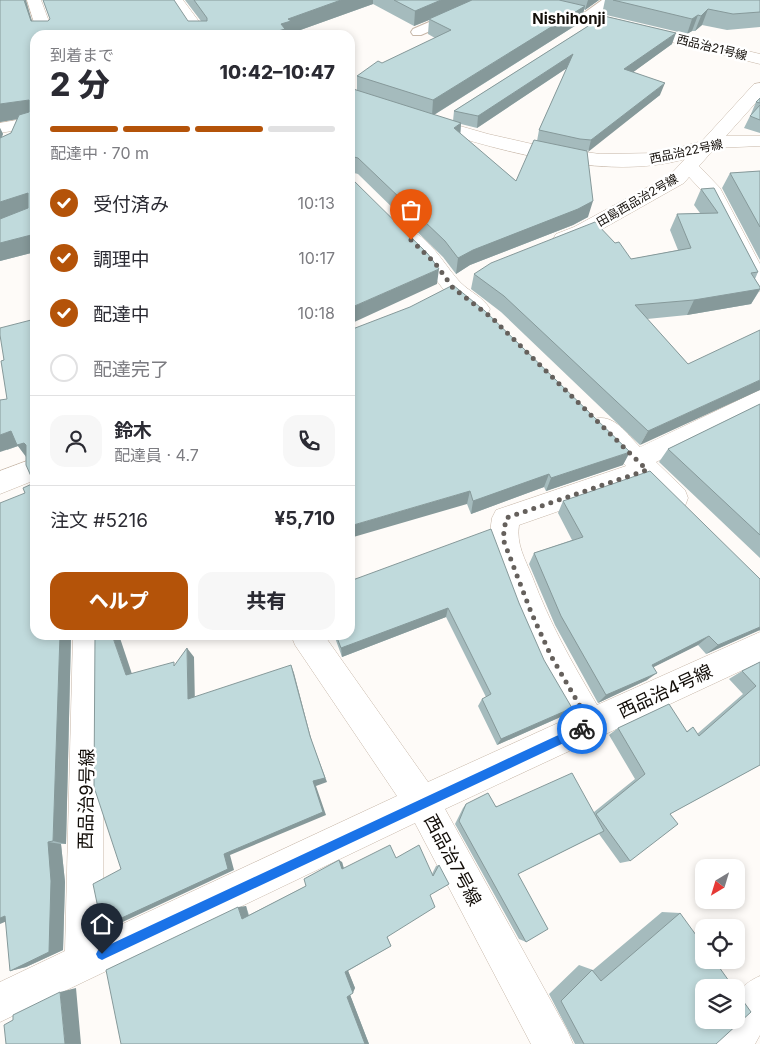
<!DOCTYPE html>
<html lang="ja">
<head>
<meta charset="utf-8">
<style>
	:root { --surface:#fff; --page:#f7f7f7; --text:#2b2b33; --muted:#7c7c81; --line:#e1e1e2; --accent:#b45309 }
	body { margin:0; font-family:Inter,"Noto Sans JP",sans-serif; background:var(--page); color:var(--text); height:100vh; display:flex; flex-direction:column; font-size:19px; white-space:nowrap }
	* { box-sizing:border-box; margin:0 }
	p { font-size:16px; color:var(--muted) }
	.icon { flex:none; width:28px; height:28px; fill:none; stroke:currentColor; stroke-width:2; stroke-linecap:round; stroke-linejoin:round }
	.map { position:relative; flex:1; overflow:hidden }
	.drawer { position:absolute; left:30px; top:30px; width:325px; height:610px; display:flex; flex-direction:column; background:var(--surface); border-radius:15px; box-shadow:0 2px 8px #0003 }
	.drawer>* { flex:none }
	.needle { width:32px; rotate:218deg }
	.fabs { position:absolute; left:695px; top:859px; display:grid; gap:10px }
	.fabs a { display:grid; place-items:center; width:50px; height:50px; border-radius:10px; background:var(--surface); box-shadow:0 2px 8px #0003; font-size:25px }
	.pin { position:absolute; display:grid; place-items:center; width:42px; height:42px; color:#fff; margin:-51px -21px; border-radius:50% 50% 50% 0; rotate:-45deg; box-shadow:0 0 5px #0007 }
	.pin .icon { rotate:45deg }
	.courier { position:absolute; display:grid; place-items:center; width:50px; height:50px; margin:-25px; border:4px solid #1a73e8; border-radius:50%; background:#fff; color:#222; box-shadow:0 1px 6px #0007 }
	.head em { font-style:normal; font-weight:800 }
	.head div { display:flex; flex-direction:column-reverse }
	.head { display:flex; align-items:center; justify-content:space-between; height:85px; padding:0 20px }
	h1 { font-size:32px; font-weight:800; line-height:38px }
	.bar { display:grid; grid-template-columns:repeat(4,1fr); gap:8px 5px; align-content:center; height:60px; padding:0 20px }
	.bar i { height:6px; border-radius:4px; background:var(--line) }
	.bar .selected { background:var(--accent) }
	.bar p { grid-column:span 4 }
	.line { display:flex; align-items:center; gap:12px; padding:0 20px; border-top:1px solid var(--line) }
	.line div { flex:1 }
	.round { display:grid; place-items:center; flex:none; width:52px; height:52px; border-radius:15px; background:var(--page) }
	ol { padding:0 20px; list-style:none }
	li { display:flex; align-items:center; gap:15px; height:55px }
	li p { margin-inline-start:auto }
	li .icon { padding:5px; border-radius:50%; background:var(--accent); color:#fff; stroke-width:4 }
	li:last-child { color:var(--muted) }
	li i { width:28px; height:28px; border:2px solid var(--line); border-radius:50% }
	.cta { display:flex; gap:10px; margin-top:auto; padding:10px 20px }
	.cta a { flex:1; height:58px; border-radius:15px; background:var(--accent); color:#fff; font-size:20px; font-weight:800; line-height:58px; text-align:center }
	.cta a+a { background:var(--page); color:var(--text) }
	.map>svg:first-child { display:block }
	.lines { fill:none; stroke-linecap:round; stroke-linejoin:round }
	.service-casing { stroke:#c7b7a8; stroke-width:2 }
	.minor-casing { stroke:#c7b7a8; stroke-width:1 }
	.service { fill:#fff; fill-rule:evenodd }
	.minor { fill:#fff; fill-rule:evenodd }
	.wall { fill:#a5bbbd; fill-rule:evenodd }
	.shaded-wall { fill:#86999a }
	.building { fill:#c0dadc; stroke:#86999a }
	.route { fill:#1a73e8 }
	.done { stroke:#65605c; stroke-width:5; stroke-dasharray:0 9 }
	.labels { text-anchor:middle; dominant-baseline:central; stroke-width:5; stroke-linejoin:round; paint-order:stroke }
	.far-street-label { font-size:12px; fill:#120d08; stroke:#fff }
	.far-quarter-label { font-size:15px; font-weight:bold; fill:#120d08; stroke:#fff }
	.near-street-label { font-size:18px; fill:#120d08; stroke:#fff }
</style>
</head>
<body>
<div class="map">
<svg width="760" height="1044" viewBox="0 0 760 1044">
	<rect width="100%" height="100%" fill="#fefbf8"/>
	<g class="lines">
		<defs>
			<path id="service" d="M480,0h16l-2,3 -73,32h-8l-2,-3 2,-3z
				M602,0h14l-24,19h-8l-2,-3 2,-3z"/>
			<path id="minor" d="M27,0h14l13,35h-16z
				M169,0h14l26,35h-16z
				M512,0h25l223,54v10l-246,-61z
				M760,83v15l-34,38h34v10l-45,2 -16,18 21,22 40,76v27l-8,-2 -50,-98 -13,-14 -5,6 -96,54 -25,9 -7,-2 -3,-5 3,-5 18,-7 96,-52 15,-16c-81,23 -188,-9 -266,-34l-3,-4 3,-4 6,-1 63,18 53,12 59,8 60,-1 42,-12 52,-57z
				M35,117v10l-35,6v-10z
				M408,230c23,7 37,37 53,53 9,9 22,14 29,26l-3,6c-26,7 -46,-31 -60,-47 -9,-11 -22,-19 -29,-31l3,-5z
				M760,390v20l-104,52 29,28 3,8 -3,8c-21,7 -30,-10 -43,-24l-123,43c-3,19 6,34 13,51 18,48 39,85 65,129l163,-73v30l-315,147 122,221 6,14h-42l-116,-221 -415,199v-40l65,-31 8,-316h30v298l294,-137 -102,-151 -4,-10h33l104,147 141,-64 -29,-51 -24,-55 -27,-73 3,-21 4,-8 130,-44 -32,-33 -4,-7 4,-7c20,-6 33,15 46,28z
				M35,458v22l-35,14v-23z
				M760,976v59l-5,9h-42l11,-24h12c0,-23 1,-34 24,-44z"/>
		</defs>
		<use href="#service" class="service-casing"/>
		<use href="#minor" class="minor-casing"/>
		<use href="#service" class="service"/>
		<use href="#minor" class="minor"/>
	</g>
	<path class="wall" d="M0,0l25,1 7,20h169l-16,-21h414l-14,10 -1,-1 -3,13 -147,93 19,6 1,-10 150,-95 68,28 -39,28 27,23 -73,56 1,66 -15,8 -103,40 -14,9 -13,-17 -85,-83 -8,-2v-84l7,3v-15l78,-38 -7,-4 1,-14 -15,6 -41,-22 -81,29 1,2h-258v217l-35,9v-133l3,6 -1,3 9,-4 6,-14 -17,3zM567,68l-28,62 -2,11 -21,40 -56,-47 1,-10 16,4z
		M605,0h155v27l-33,3 -25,-5 -7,6h-3l-5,3 -85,-20z
		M760,98v35l-16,-5 6,-12 2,-2h-1l5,-12z
		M760,171v89l-38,-72 8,-15z
		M714,188l44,84 -3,7 5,8v3l-9,14 -64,11 -40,4 41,45 -48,81 -139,-133 -30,-23 3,-15 157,-15 47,-9 -8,-20 7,-16 23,-1 -6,-8 7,-16z
		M35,319v316h36l-5,209h-5l4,38 -2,68 -37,17 -16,4 15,-478 9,-10 -8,-26 -8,-11 -11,4v-51l-3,-39z
		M350,330l273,135 -77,26 -2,-4 -73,27 -4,-10z
		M760,404v154l-101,-96 9,-13z
		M563,501l197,78v52l-1,-1 -53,24 -8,-9 -45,22 -6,13 -49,23 -43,-78 -26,-61 5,-11 38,-13 -14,-27z
		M350,581l169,22 46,112 -68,30 -19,-39 4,-7 4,-2 -40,-80 -104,40 -8,-22h16z
		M760,662v103l-90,49 -40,47 -10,2 -21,-29 -81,40 8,68 -7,-3 -64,-115 8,-16 3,-4 128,8 41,-33 -26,-44 9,-7 69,3 6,-4 4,7 46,-40 -14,-15 13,-8z
		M396,858l36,16 4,-8 3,-1 -9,30 -43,41 4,10 -43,25 7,17 -5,7 19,49h-248l125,-138 3,9 57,-29 36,-24 2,6z
		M662,912l18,1 36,131h-141l-26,-50 30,-29 14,5z"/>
	<path class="shaded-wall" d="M24,0h2l10,35 -5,-14z
		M341,0h32v4l-81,29 1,2h-17l-1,-3 6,-8 7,-5z
		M441,0h34l-46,19v1l-15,6 1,-15z
		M588,0h11l-14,10z
		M585,6l-4,16 -149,94 1,-16z
		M708,9l-6,16 -7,6 6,-15z
		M698,15l-6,16 -5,3 5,-15z
		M676,33l-4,11 -51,37 3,-12z
		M573,54l-3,12 -93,62 1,-12z
		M665,83l-5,12 -72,57 3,-12z
		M29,100l6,16 -35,6v-18z
		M461,123l-1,16 -6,-11z
		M0,128l3,6 -3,6z
		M28,193l7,13 -35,15v-19z
		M593,201l-5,16 -15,8 -103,40 -14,9 2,-16 15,-8z
		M35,234v18l-35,9v-18z
		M439,269l-2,15 -87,40v-16z
		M760,289l-9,15 -64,11 7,-15z
		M760,380v10l-120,55 8,-14z
		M11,431l13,12 10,13 -6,3 -10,-13 -18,6v-17z
		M630,452l-7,13 -77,26 5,-13z
		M549,474l-5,13 -73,27 2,-13z
		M470,491l-3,13 -117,34v-12z
		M448,608l-2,9 -104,40 -1,-9z
		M760,627v3l-54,24 12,-9z
		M60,635h11l-5,209 -13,-3z
		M112,635h7l16,48 -9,-8z
		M709,636l-11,9 -56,28 10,-8z
		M187,648l7,9 1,49 -7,-7z
		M291,665l3,8 18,69 15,40 -11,4 10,29 -96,40 4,15 -120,56 -12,1 122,-73 89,-73 -3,-45z
		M657,673l-10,7 -49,23 8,-8z
		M572,708l-7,7 -68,30 4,-6z
		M48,842l13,2 4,38 -2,68 -37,17 -16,4z
		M339,860l3,2 2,8 -2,-1z
		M246,906l3,12 -7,1 -4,-12z
		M21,915l-21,9v-6l5,-2z
		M347,968l8,20 -2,5 -8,-21z
		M76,988l5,56h-16l-5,-52z
		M349,992l20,52h-4l-18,-47z"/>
	<path class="building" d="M0,0h24l7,21h17l2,-2 -7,-19h131l14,21h19v-3l-13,-18h147l-53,19 3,2 -10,3 4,5 -10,3 5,3h-245v199l-35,9v-24l28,-11v-15l-28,9v-64l11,-5 8,-18 10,-3v-12l-29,4z
		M394,0h47l-26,11z
		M472,0h87l26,6 -152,94 -76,-24 21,-15 4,2 69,-33 -22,-11z
		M613,0h147v12l-27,2 -25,-5 -7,7 -3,-1 -6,4z
		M604,16l72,17 -52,36 41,14 -74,57 -11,-1 -41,-9 34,-76 -95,62 -24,-5z
		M350,88l111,35 -7,5 62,53 18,-41 53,11 6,50 -15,8 -105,41 -15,8 -13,-17 -87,-83 -8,-2z
		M760,98v5l-4,-1z
		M760,105v15l-10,-4z
		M760,171v56l-30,-54z
		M350,177l78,77 11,15 -89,39z
		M714,188l44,84 -7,1 9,14v2l-66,11 -59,5 53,59 72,-34v50l-112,51 -144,-135 -30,-22 17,-11 104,-41 20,21 4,-1 12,17 60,-11 -14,-34 41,-1 -17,-24z
		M453,285l32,26 145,141 -79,26 -2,-4 -76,27 -3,-10 -120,35v-196l60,-23z
		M35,319v316h25l-7,206 -5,1 3,39 -2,71 -39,19 -5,-55 -5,2v-415l25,-10 -2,-5 11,-5 -8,-18v-20l-2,-2 -7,2 -6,-14 -11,4v-35l7,-1 -6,-38 3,-1 -4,-25v-7z
		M760,404v131l-92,-86z
		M650,471l110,108v48l-42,18 -9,-9 -57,29 5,8 -51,22 -45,-79 -27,-63 49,-16 -20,-36z
		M491,529l28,74 25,57 28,48 -71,31 -19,-40 9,-5 -43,-86 -107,40 -5,-13h14v-54z
		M95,635h17l14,40 48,-13v4l13,-18 1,51 103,-34 19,71 15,42 -12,3 10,31 -99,42 4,15 -126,58 -9,-43 28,-15 -27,-82z
		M760,662v103l-90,49 8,10 -48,37 -34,-47 49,-40 -27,-46 51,-24 18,28 6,-5 6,9 57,-50 -14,-15z
		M572,773l32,58 -86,43 30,55 -22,13 -67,-121 7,-17 22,-11 8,14z
		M390,845l6,13 23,-13 14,31 6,-11 10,19 -19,11 5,12 -48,30 4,9 -46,26 8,21 -6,4 18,47h-244l-15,-74 132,-63 4,12 64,-33 -2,-7 35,-19 3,9z
		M680,913l24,33v14h10l20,28h-30v32h32v-29l15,21 -35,32h-132l-23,-43 31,-31 9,11z
		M60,992l5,52h-59l-2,-19 9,-5v-5z"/>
	<path class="route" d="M582,724l3,2v7l-479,225 -4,2 -4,-2 -2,-4 2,-4z"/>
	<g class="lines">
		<path class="done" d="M411,240l24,23 18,25 39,30 155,152 -141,48 -3,21 28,73 20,44 40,69 -9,4"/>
	</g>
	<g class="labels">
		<g class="far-street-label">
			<text transform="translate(712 47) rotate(14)">西品治21号線</text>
			<text transform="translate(686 151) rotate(-12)">西品治22号線</text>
			<text transform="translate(637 200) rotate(-30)">田島西品治2号線</text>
		</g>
		<g class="far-quarter-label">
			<text x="569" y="18">Nishihonji</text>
		</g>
		<g class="near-street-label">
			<text transform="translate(665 691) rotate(-25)">西品治4号線</text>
			<text transform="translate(86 799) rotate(-89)">西品治9号線</text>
			<text transform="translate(453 860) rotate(62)">西品治7号線</text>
		</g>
	</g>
</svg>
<div class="fabs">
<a><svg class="needle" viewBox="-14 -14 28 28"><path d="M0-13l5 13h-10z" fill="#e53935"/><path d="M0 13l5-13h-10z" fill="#7c7c81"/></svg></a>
<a><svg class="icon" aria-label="locate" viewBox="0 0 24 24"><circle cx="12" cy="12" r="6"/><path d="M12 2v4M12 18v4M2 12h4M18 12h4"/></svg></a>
<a><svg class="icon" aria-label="layers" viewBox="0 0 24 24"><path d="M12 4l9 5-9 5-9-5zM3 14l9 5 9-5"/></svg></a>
</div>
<div class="pin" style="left:411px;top:240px;background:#ea580c"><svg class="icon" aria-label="bag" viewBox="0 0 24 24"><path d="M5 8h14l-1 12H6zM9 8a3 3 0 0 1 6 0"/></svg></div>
<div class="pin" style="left:102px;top:954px;background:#1f2937"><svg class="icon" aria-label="home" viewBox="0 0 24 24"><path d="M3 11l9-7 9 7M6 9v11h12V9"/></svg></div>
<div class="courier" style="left:582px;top:729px"><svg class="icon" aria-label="bike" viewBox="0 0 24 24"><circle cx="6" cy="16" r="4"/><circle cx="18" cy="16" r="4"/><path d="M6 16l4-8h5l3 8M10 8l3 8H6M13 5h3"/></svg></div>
<section class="drawer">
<div class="head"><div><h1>2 分</h1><p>到着まで</p></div><em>10:42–10:47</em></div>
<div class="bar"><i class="selected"></i><i class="selected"></i><i class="selected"></i><i></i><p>配達中 · 70 m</p></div>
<ol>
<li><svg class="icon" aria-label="check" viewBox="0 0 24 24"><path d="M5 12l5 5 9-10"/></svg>受付済み<p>10:13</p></li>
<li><svg class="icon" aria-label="check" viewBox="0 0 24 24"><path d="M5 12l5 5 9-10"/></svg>調理中<p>10:17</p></li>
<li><svg class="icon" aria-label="check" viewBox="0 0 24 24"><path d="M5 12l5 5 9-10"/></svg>配達中<p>10:18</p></li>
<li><i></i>配達完了</li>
</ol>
<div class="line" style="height:90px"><a class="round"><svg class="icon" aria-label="person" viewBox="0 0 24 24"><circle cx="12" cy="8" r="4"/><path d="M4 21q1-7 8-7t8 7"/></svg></a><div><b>鈴木</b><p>配達員 · 4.7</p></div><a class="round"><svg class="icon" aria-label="phone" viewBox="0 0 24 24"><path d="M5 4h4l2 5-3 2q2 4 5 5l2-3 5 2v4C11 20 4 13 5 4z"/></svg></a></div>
<div class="line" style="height:65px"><div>注文 #5216</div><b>¥5,710</b></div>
<div class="cta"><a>ヘルプ</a><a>共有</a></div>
</section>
</div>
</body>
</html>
